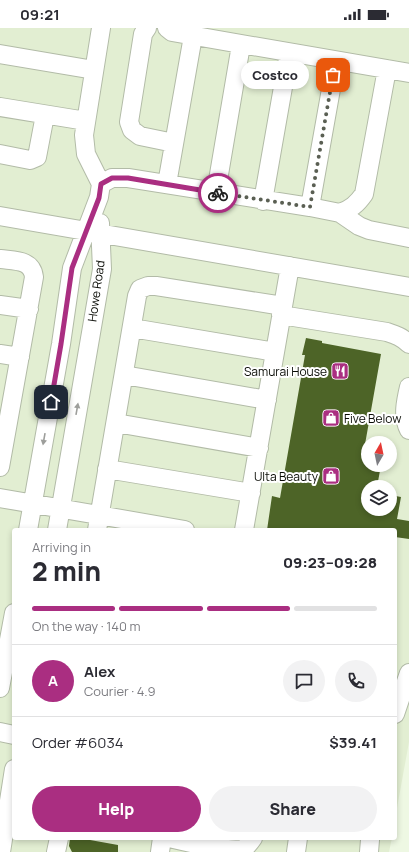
<!DOCTYPE html>
<html lang="en">
<head>
<meta charset="utf-8">
<style>
	:root { --surface:#fff; --page:#f2f2f3; --text:#2b2b33; --muted:#7c7c81; --line:#e1e1e2; --accent:#aa2e81 }
	body { margin:0; font-family:Manrope,sans-serif; background:var(--page); color:var(--text); height:100vh; display:flex; flex-direction:column; font-size:15px; white-space:nowrap }
	* { box-sizing:border-box; margin:0 }
	p { font-size:13px; color:var(--muted) }
	.icon { flex:none; width:22px; height:22px; fill:none; stroke:currentColor; stroke-width:2; stroke-linecap:round; stroke-linejoin:round }
	.map { position:relative; flex:1; overflow:hidden }
	.sheet { position:absolute; left:12px; top:500px; width:385px; height:312px; display:flex; flex-direction:column; background:var(--surface); border-radius:4px; box-shadow:0 2px 6px #0003 }
	.sheet>* { flex:none }
	.needle { width:26px; rotate:9deg }
	.controls { position:absolute; left:361px; top:408px; display:grid; gap:8px }
	.controls a { display:grid; place-items:center; width:36px; height:36px; border-radius:50%; background:var(--surface); box-shadow:0 2px 6px #0003; font-size:20px }
	.pin { position:absolute; display:grid; place-items:center; width:34px; height:34px; color:#fff; margin:-17px; border-radius:8px; box-shadow:0 2px 6px #0006 }
	.courier { position:absolute; display:grid; place-items:center; width:40px; height:40px; margin:-20px; border:3px solid #aa2e81; border-radius:50%; background:#fff; color:#222; box-shadow:0 1px 5px #0007 }
	.bubble { position:absolute; height:28px; border-radius:14px; background:var(--surface); box-shadow:0 2px 6px #0003; font-size:13px; font-weight:800; line-height:28px; text-align:center }
	.summary em { font-style:normal; font-weight:800 }
	.summary div { display:flex; flex-direction:column-reverse }
	.summary { display:flex; align-items:center; justify-content:space-between; height:68px; padding:0 20px }
	h1 { font-size:26px; font-weight:800; line-height:30px }
	.bar { display:grid; grid-template-columns:repeat(4,1fr); gap:6px 4px; align-content:center; height:48px; padding:0 20px }
	.bar i { height:5px; border-radius:3px; background:var(--line) }
	.bar .active { background:var(--accent) }
	.bar p { grid-column:span 4 }
	.line { display:flex; align-items:center; gap:10px; padding:0 20px; border-top:1px solid var(--line) }
	.line div { flex:1 }
	.round { display:grid; place-items:center; flex:none; width:42px; height:42px; border-radius:21px; background:var(--page) }
	.primary-button { display:flex; gap:8px; margin-top:auto; padding:8px 20px }
	.primary-button a { flex:1; height:46px; border-radius:24px; background:var(--accent); color:#fff; font-size:16px; font-weight:800; line-height:46px; text-align:center }
	.primary-button a+a { background:var(--page); color:var(--text) }
	.status { display:flex; justify-content:space-between; align-items:center; height:28px; padding:0 20px; background:var(--surface); direction:ltr }
	.status svg { height:11px; fill:currentColor }
	.map>svg:first-child { display:block }
	.built { fill:#e2eed2; fill-rule:evenodd }
	.building { fill:#4d6427 }
	.lines { fill:none; stroke-linecap:round; stroke-linejoin:round }
	.minor-casing { stroke:#b2bba7; stroke-width:20 }
	.minor { stroke:#fff; stroke-width:18 }
	.oneway { fill:#9d9e9b }
	.done { stroke:#5a5f53; stroke-width:4; stroke-dasharray:0 7.2 }
	.route { stroke:#aa2e81; stroke-width:5 }
	.labels { text-anchor:middle; dominant-baseline:central; stroke-width:4; stroke-linejoin:round; paint-order:stroke }
	.street-label { font-size:12px; fill:#0a0c06; stroke:#fff }
	.poi-label { font-size:12px; fill:#0a0c06; stroke:#fff; text-anchor:end }
</style>
</head>
<body>
<div class="status"><b>09:21</b><svg viewBox="0 0 49 12"><path d="M0 12V9h3v3zM5 12V6h3v6zM10 12V3h3v9zM15 12V0h3v12zM26 1h20v11H26zM47 4h2v5h-2z"/></svg></div>
<div class="map">
<svg width="409" height="824" viewBox="0 0 409 824">
	<rect width="100%" height="100%" fill="#eef8e3"/>
	<path class="built" d="M0,0h409v714l-14,77v-289h-381v308h378l-3,14h-389zM368,415h22v22h-22zM368,459h22v22h-22z"/>
	<path class="building" d="M306,310l16,3v2l59,11 -17,96 4,1v14h13l-4,22h-9v22h22v-14l11,2 -4,22 12,2v18l-14,-2v-7h-128l5,-34 8,2 25,-143h-3z
		M70,810h9l39,7v7h-46l-3,-6z"/>
	<g class="lines">
		<defs>
			<path id="minor" d="M101,0l-17,107 2,19 15,30
				M147,0l-4,6 -14,88 3,8 8,6 34,7
				M167,0l5,4 237,41
				M0,26l94,16
				M0,79l86,14
				M0,126l30,6 7,-3 8,-42
				M167,156l26,-148
				M216,164l25,-147
				M263,173l26,-148
				M310,179l26,-146
				M340,185c11,-4 17,-9 24,-19l23,-125
				M0,188l409,71
				M0,231c14,2 32,0 34,18l-34,190
				M0,277l29,4
				M281,287l106,17c9,3 15,5 22,12
				M132,300l143,24
				M0,326l20,3
				M124,347l143,25
				M409,359c-3,13 -7,30 0,43
				M116,395l143,25
				M107,441l144,24
				M0,470l185,32
				M28,502l33,-186 11,-76 27,-71 2,-13 11,-6h16l182,29 30,6 19,13 10,4 40,8
				M57,502l45,-261 -2,-46
				M97,502l40,-234 3,-7 8,-3h8l127,20
				M244,502l46,-264
				M0,660l14,-75
				M395,686l14,-41
				M0,704l14,3
				M169,810c17,4 58,14 74,11 3,-2 8,-8 10,-11
				M1,824l13,-83
				M56,824l3,-14
				M160,824l2,-14
				M296,824l2,-14
				M369,824l1,-12"/>
		</defs>
		<use href="#minor" class="minor-casing"/>
		<use href="#minor" class="minor"/>
	</g>
	<defs><path id="oneway-solid" d="M-6-.8H1V-3.2L6.5 0L1 3.2V.8H-6Z"/></defs>
	<g class="oneway">
		<use href="#oneway-solid" transform="translate(77 381) rotate(-80)"/>
		<use href="#oneway-solid" transform="translate(44 411) rotate(100)"/>
	</g>
	<g class="lines">
		<path class="done" d="M218,165l92,14 23,-132"/>
		<path class="route" d="M51,374l10,-58 11,-76 27,-70 2,-14 11,-6h16l90,15"/>
	</g>
	<defs>
		<symbol id="restaurant-square" viewBox="-11 -11 22 22"><rect x="-9" y="-9" width="18" height="18" rx="4" fill="#aa2e81" stroke="#fff"/><path d="M-5-6h1v4h1v-4h1v4h1v-4h1v5L-1.5 .5V6h-2V.5L-5-1ZM5-6V6H3V1.5H1.5Q1.5-4 5-6Z" fill="#fff"/></symbol>
		<symbol id="shop-square" viewBox="-11 -11 22 22"><rect x="-9" y="-9" width="18" height="18" rx="4" fill="#aa2e81" stroke="#fff"/><path d="M-5-2.5h2.3a2.7 3.5 0 0 1 5.4 0H5L5.5 6h-11ZM-1.5-2.5h3a1.5 2.3 0 0 0-3 0Z" fill="#fff"/></symbol>
	</defs>
	<g fill-rule="evenodd">
		<use href="#restaurant-square" x="330" y="333" width="20" height="20"/>
		<use href="#shop-square" x="321" y="380" width="20" height="20"/>
		<use href="#shop-square" x="321" y="438" width="20" height="20"/>
	</g>
	<g class="labels">
		<g class="street-label">
			<text transform="translate(96 263) rotate(-82)">Howe Road</text>
		</g>
		<g class="poi-label">
			<text x="327" y="343">Samurai House</text>
			<text x="344" y="390" text-anchor="start">Five Below</text>
			<text x="318" y="448">Ulta Beauty</text>
		</g>
	</g>
</svg>
<div class="controls">
<a><svg class="needle" viewBox="-14 -14 28 28"><path d="M0-13l5 13h-10z" fill="#e53935"/><path d="M0 13l5-13h-10z" fill="#7c7c81"/></svg></a>
<a><svg class="icon" aria-label="layers" viewBox="0 0 24 24"><path d="M12 4l9 5-9 5-9-5zM3 14l9 5 9-5"/></svg></a>
</div>
<div class="pin" style="left:333px;top:47px;background:#ea580c"><svg class="icon" aria-label="bag" viewBox="0 0 24 24"><path d="M5 8h14l-1 12H6zM9 8a3 3 0 0 1 6 0"/></svg></div>
<div class="pin" style="left:51px;top:374px;background:#1f2937"><svg class="icon" aria-label="home" viewBox="0 0 24 24"><path d="M3 11l9-7 9 7M6 9v11h12V9"/></svg></div>
<div class="courier" style="left:218px;top:165px"><svg class="icon" aria-label="bike" viewBox="0 0 24 24"><circle cx="6" cy="16" r="4"/><circle cx="18" cy="16" r="4"/><path d="M6 16l4-8h5l3 8M10 8l3 8H6M13 5h3"/></svg></div>
<div class="bubble" style="left:241px;top:33px;width:68px">Costco</div>
<section class="sheet">
<div class="summary"><div><h1>2 min</h1><p>Arriving in</p></div><em>09:23–09:28</em></div>
<div class="bar"><i class="active"></i><i class="active"></i><i class="active"></i><i></i><p>On the way · 140 m</p></div>
<div class="line" style="height:72px"><b class="round" style="background:var(--accent);color:#fff">A</b><div><b>Alex</b><p>Courier · 4.9</p></div><a class="round"><svg class="icon" aria-label="chat" viewBox="0 0 24 24"><path d="M4 5h16v11H9l-5 4z"/></svg></a><a class="round"><svg class="icon" aria-label="phone" viewBox="0 0 24 24"><path d="M5 4h4l2 5-3 2q2 4 5 5l2-3 5 2v4C11 20 4 13 5 4z"/></svg></a></div>
<div class="line" style="height:52px"><div>Order #6034</div><b>$39.41</b></div>
<div class="primary-button"><a>Help</a><a>Share</a></div>
</section>
</div>
</body>
</html>
